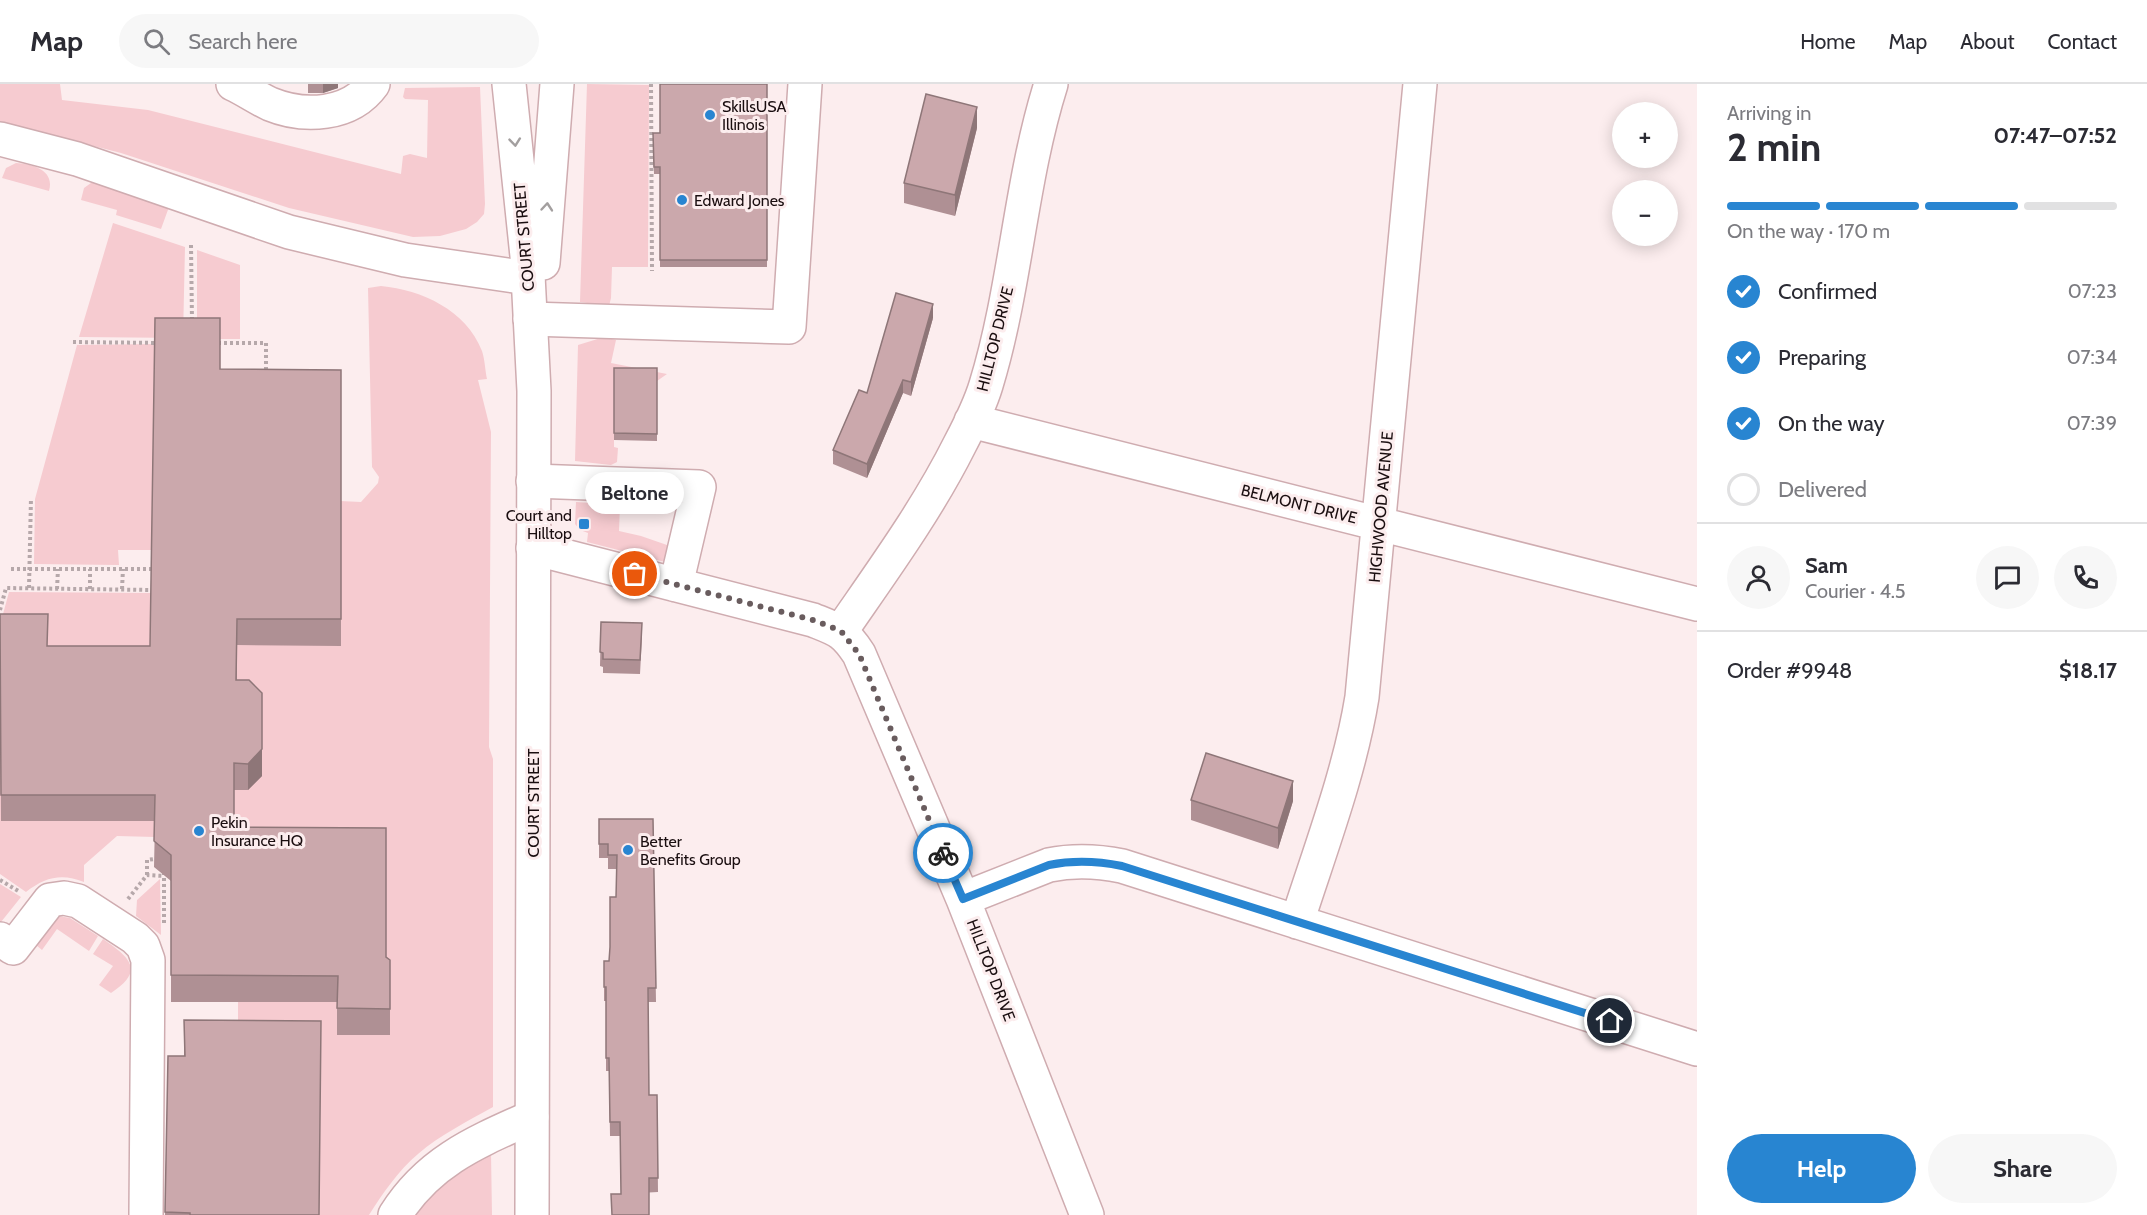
<!DOCTYPE html>
<html lang="en">
<head>
<meta charset="utf-8">
<style>
	:root { --surface:#fff; --page:#f7f7f7; --text:#2b2b33; --muted:#7c7c81; --line:#e1e1e2; --accent:#2885d1 }
	body { margin:0; font-family:Cabin,sans-serif; background:var(--page); color:var(--text); height:100vh; display:flex; flex-direction:column; font-size:22px; white-space:nowrap }
	* { box-sizing:border-box; margin:0 }
	p { font-size:20px; color:var(--muted) }
	.icon { flex:none; width:33px; height:33px; fill:none; stroke:currentColor; stroke-width:2; stroke-linecap:round; stroke-linejoin:round }
	.map { position:relative; flex:1; overflow:hidden }
	.sheet { display:flex; flex-direction:column; background:var(--surface); width:450px }
	.sheet>* { flex:none }
	.buttons { position:absolute; left:1612px; top:18px; display:grid; gap:12px }
	.buttons a { display:grid; place-items:center; width:66px; height:66px; border-radius:50%; background:var(--surface); box-shadow:0 3px 15px #0003; font-size:30px }
	.pin { position:absolute; display:grid; place-items:center; width:51px; height:51px; color:#fff; margin:-26px; border:3px solid #fff; border-radius:50%; box-shadow:0 2px 6px #0007 }
	.courier { position:absolute; display:grid; place-items:center; width:60px; height:60px; margin:-30px; border:4px solid #2885d1; border-radius:50%; background:#fff; color:#222; box-shadow:0 2px 8px #0007 }
	.bubble { position:absolute; height:42px; border-radius:21px; background:var(--surface); box-shadow:0 3px 15px #0003; font-size:20px; font-weight:700; line-height:42px; text-align:center }
	.summary em { font-style:normal; font-weight:700 }
	.summary div { display:flex; flex-direction:column-reverse }
	.summary { display:flex; align-items:center; justify-content:space-between; height:102px; padding:0 30px }
	h1 { font-size:39px; font-weight:700; line-height:45px }
	.bar { display:grid; grid-template-columns:repeat(4,1fr); gap:9px 6px; align-content:center; height:72px; padding:0 30px }
	.bar i { height:8px; border-radius:4px; background:var(--line) }
	.bar .active { background:var(--accent) }
	.bar p { grid-column:span 4 }
	.line { display:flex; align-items:center; gap:15px; padding:0 30px; border-top:2px solid var(--line) }
	.line div { flex:1 }
	.round { display:grid; place-items:center; flex:none; width:63px; height:63px; border-radius:32px; background:var(--page) }
	ol { padding:0 30px; list-style:none }
	li { display:flex; align-items:center; gap:18px; height:66px }
	li p { margin-inline-start:auto }
	li .icon { padding:6px; border-radius:50%; background:var(--accent); color:#fff; stroke-width:4 }
	li:last-child { color:var(--muted) }
	li i { width:33px; height:33px; border:3px solid var(--line); border-radius:50% }
	.action { display:flex; gap:12px; margin-top:auto; padding:12px 30px }
	.action a { flex:1; height:69px; border-radius:36px; background:var(--accent); color:#fff; font-size:24px; font-weight:700; line-height:69px; text-align:center }
	.action a+a { background:var(--page); color:var(--text) }
	header { display:flex; align-items:center; gap:36px; box-sizing:border-box; height:84px; padding:0 30px; background:var(--surface); border-bottom:2px solid var(--line) }
	header strong { font-size:28px }
	nav { display:flex; gap:33px; margin-inline-start:auto; font-size:21px }
	.search { width:420px; height:54px; background:var(--page); display:flex; align-items:center; gap:15px; box-sizing:border-box; padding:0 21px; border-radius:33px; color:var(--muted); font-size:22px }
	main { display:flex; flex:1; min-height:0 }
	.map>svg:first-child { display:block }
	.green { fill:#f6cbd0 }
	.lines { fill:none; stroke-linecap:round; stroke-linejoin:round }
	.minor-casing { stroke:#cfacb0; stroke-width:36 }
	.major-casing { stroke:#cfacb0; stroke-width:36 }
	.path { stroke:#b6a8aa; stroke-width:4; stroke-dasharray:3 3; stroke-linecap:butt }
	.minor { stroke:#fff; stroke-width:33 }
	.major { stroke:#fff; stroke-width:33 }
	.wall { fill:#af9094 }
	.shaded-wall { fill:#8e7678 }
	.building { fill:#cba8ac; stroke:#8e7678; stroke-width:1.5 }
	.oneway { stroke:#a39f9f }
	.done { stroke:#695c5e; stroke-width:6; stroke-dasharray:0 10.8 }
	.route { stroke:#2885d1; stroke-width:8 }
	.poi-dot { fill:#2885d1; stroke:#fcedee; stroke-width:2 }
	.labels { text-anchor:middle; dominant-baseline:central; stroke-width:6; stroke-linejoin:round; paint-order:stroke }
	.poi-label { font-size:16px; fill:#1a0e10; stroke:#fcedee; text-anchor:start }
	.street-label { font-size:16px; fill:#1a0e10; stroke:#fcedee }
</style>
</head>
<body>
<header>
<strong>Map</strong>
<div class="search"><svg class="icon" aria-label="search" viewBox="0 0 24 24"><circle cx="10" cy="10" r="6"/><path d="M15 15l6 6"/></svg>Search here</div>
<nav><a>Home</a><a>Map</a><a>About</a><a>Contact</a></nav>
</header>
<main>
<div class="map">
<svg width="1697" height="1131" viewBox="0 0 1697 1131">
	<rect width="100%" height="100%" fill="#fcedee"/>
	<path class="green" d="M0,0h60l2,16 86,10 253,64 2,-18 7,-2 17,4 1,-58 -23,-1 -2,-2 2,-9 75,-1 5,117 -1,10 -7,8 -11,7 -26,7 -27,1 -124,-29 -168,-55 -121,-31z
		M587,0l62,1 -1,182h-36l-1,31 -2,8 -29,-4z
		M16,79c17,1 39,7 33,28l-47,-13 4,-10z
		M97,98l72,25 -8,22 -45,-14 1,-5 -36,-10 3,-12 7,-5z
		M113,139l72,24 -2,91 -104,-1z
		M197,166l43,15v74h-43z
		M381,202c41,4 85,24 101,65 3,9 3,19 5,28l-9,1 13,52 -2,315 4,12v348c-25,14 -53,28 -75,47 -20,17 -35,39 -49,61h-50l-81,-168v-45h100l48,33 4,-5v-43l-4,-4v-124l-152,-5 -4,-65 32,-13v-56l-13,-14 -13,-23 1,-38h104l-1,-144 21,1 17,-19 1,-6 -7,-10 -4,-179z
		M604,253l12,3 -5,23 56,11 -10,7v-6h-43v72l4,1 -1,14 -6,3 -36,-4 3,-116z
		M155,260l-2,206h-35l1,15 -85,-1 1,-65 42,-154z
		M576,418l44,3 -1,26 22,5 26,9 2,2 -4,15 -78,-20 1,-9 -8,-3 -5,-6z
		M9,508l143,1 -2,57 -103,22 -47,-47z
		M0,608l155,129v16l-38,-1 -33,29v17c-22,-9 -39,-5 -58,10l-26,-18z
		M160,795l1,56 -25,-19 1,-16z
		M0,800l21,13 -20,25 -1,-1z
		M59,832l11,2 28,18 -9,15 -32,-22 -15,21 -6,-5v-2z
		M103,855c26,18 43,31 8,54l-12,-8 14,-19 -20,-12z
		M491,1069l1,62h-79l27,-32z"/>
	<g class="lines">
		<defs>
			<path id="minor" d="M233,0c13,6 24,14 37,20 34,14 80,12 103,-20
				M0,55l77,20 212,73 116,28 123,18
				M530,235l259,8 16,-243
				M971,337l726,183
				M533,397l166,6 -23,98
				M533,464l280,72c25,10 31,11 46,34l104,245 124,316
				M841,547c42,-61 86,-121 119,-187 10,-19 20,-39 26,-59 30,-98 34,-203 65,-301
				M963,815l86,-34c25,-5 48,-4 73,1l575,183
				M1297,838c23,-72 53,-150 65,-225l58,-613
				M0,855l13,9 37,-48 14,-2 14,3 57,37 8,8 5,14 -2,255
				M395,1131c34,-54 81,-73 137,-98"/>
			<path id="major" d="M509,0l18,172 7,135 -2,824
				M543,179l14,-179"/>
		</defs>
		<use href="#minor" class="minor-casing"/>
		<use href="#major" class="major-casing"/>
		<path class="path" d="M651,0l1,187
			M191,161l1,76
			M73,258l87,1
			M218,259h48v29
			M11,485h141
			M29,504l2,-90
			M57,505l1,-20
			M90,505v-20
			M122,505l1,-20
			M0,526l6,-22 146,2
			M164,788v51
			M147,791v-15l7,-1
			M0,796l20,12
			M128,815l19,-24 17,1"/>
		<use href="#minor" class="minor"/>
		<use href="#major" class="major"/>
	</g>
	<path class="wall" d="M308,0h30v4l-15,5h-15z
		M767,0v183h-107v-93h-6l-1,-34 7,-7z
		M977,44l-22,88 -51,-13v-20z
		M933,234l-22,78 -8,-3 -36,85 -34,-14v-14l34,-57z
		M614,284h43v73l-43,-1z
		M220,285l121,1v276l-104,-1v35l25,96 -14,14h-14v37l156,133v75h-53v-33h-166v-121l-17,-14 1,-46h-154l-1,-207 48,32h102z
		M601,538l41,15 -2,37 -37,-1v-6l-3,-1z
		M1191,716l102,1 -15,48 -87,-29z
		M599,735h54l3,183h-8l1,93h8l1,97 -37,2 -1,-58h-10l-1,-65h-3v-70h-2v-40h5l7,-64v-28h-8v-11h-9z
		M184,936l135,195h-154l3,-159h16z"/>
	<path class="shaded-wall" d="M323,0h15v4l-15,5z
		M977,23v21l-22,88v-21z
		M933,220v14l-22,78v-14z
		M903,296v13l-36,85v-14z
		M262,609v83l-14,14v-26z
		M1293,697v20l-15,48v-21z"/>
	<path class="building" d="M660,0h107v176h-107v-93h-6l-1,-34h7z
		M926,10l51,13 -22,88 -51,-12z
		M896,209l37,11 -22,78 -8,-2 -36,84 -34,-14 26,-60 8,3z
		M155,234h65v51l121,1v249h-104l-1,61h13l13,13v56l-14,15 -14,-1v64l152,1v129l4,3v49l-53,-1 1,-32 -167,-1v-120l-17,-14 1,-46h-154l-1,-181h48l-1,32h103z
		M614,284h43v66l-43,-1z
		M601,538l41,1 -2,37 -37,-1v-6l-3,-1z
		M1206,669l87,28 -15,47 -87,-28z
		M599,735h54l3,169h-8l1,107h8l1,83h-9v37h-37l-1,-21h10l-1,-72h-10l-1,-64h-3v-71h-2v-26h5l1,-14v-50h6l1,-42h-9v-11h-9z
		M184,936l137,1 -2,194h-129v-2l-25,-1 3,-156h17z"/>
	<defs><path id="oneway-chevron" d="M-2-3.5L2.5 0L-2 3.5" fill="none" stroke-width="1.6" stroke-linecap="round" stroke-linejoin="round" transform="scale(1.5)"/></defs>
	<g class="oneway">
		<use href="#oneway-chevron" transform="translate(515 58) rotate(84)"/>
		<use href="#oneway-chevron" transform="translate(547 123) rotate(-85)"/>
	</g>
	<g class="lines">
		<path class="done" d="M635,490l178,46 28,11 18,23 84,199"/>
		<path class="route" d="M943,769l20,46 86,-34c25,-5 48,-4 73,1l488,155"/>
	</g>
	<g class="poi-dot">
		<circle cx="710" cy="31" r="6"/>
		<circle cx="682" cy="116" r="6"/>
		<rect x="578" y="434" width="12" height="12" rx="3"/>
		<circle cx="199" cy="747" r="6"/>
		<circle cx="628" cy="766" r="6"/>
	</g>
	<g class="labels">
		<g class="poi-label">
			<text x="722" y="22">SkillsUSA<tspan x="722" dy="18">Illinois</tspan></text>
			<text x="694" y="116">Edward Jones</text>
			<text x="572" y="431" text-anchor="end">Court and<tspan x="572" dy="18">Hilltop</tspan></text>
			<text x="211" y="738">Pekin<tspan x="211" dy="18">Insurance HQ</tspan></text>
			<text x="640" y="757">Better<tspan x="640" dy="18">Benefits Group</tspan></text>
		</g>
		<g class="street-label">
			<text transform="translate(524 153) rotate(-95)">COURT STREET</text>
			<text transform="translate(995 255) rotate(-76)">HILLTOP DRIVE</text>
			<text transform="translate(1299 420) rotate(14)">BELMONT DRIVE</text>
			<text transform="translate(1381 423) rotate(-85)">HIGHWOOD AVENUE</text>
			<text transform="translate(533 719) rotate(-90)">COURT STREET</text>
			<text transform="translate(991 886) rotate(69)">HILLTOP DRIVE</text>
		</g>
	</g>
</svg>
<div class="buttons">
<a>+</a>
<a>−</a>
</div>
<div class="pin" style="left:635px;top:490px;background:#ea580c"><svg class="icon" aria-label="bag" viewBox="0 0 24 24"><path d="M5 8h14l-1 12H6zM9 8a3 3 0 0 1 6 0"/></svg></div>
<div class="pin" style="left:1610px;top:937px;background:#1f2937"><svg class="icon" aria-label="home" viewBox="0 0 24 24"><path d="M3 11l9-7 9 7M6 9v11h12V9"/></svg></div>
<div class="courier" style="left:943px;top:769px"><svg class="icon" aria-label="bike" viewBox="0 0 24 24"><circle cx="6" cy="16" r="4"/><circle cx="18" cy="16" r="4"/><path d="M6 16l4-8h5l3 8M10 8l3 8H6M13 5h3"/></svg></div>
<div class="bubble" style="left:585px;top:388px;width:99px">Beltone</div>
</div>
<section class="sheet">
<div class="summary"><div><h1>2 min</h1><p>Arriving in</p></div><em>07:47–07:52</em></div>
<div class="bar"><i class="active"></i><i class="active"></i><i class="active"></i><i></i><p>On the way · 170 m</p></div>
<ol>
<li><svg class="icon" aria-label="check" viewBox="0 0 24 24"><path d="M5 12l5 5 9-10"/></svg>Confirmed<p>07:23</p></li>
<li><svg class="icon" aria-label="check" viewBox="0 0 24 24"><path d="M5 12l5 5 9-10"/></svg>Preparing<p>07:34</p></li>
<li><svg class="icon" aria-label="check" viewBox="0 0 24 24"><path d="M5 12l5 5 9-10"/></svg>On the way<p>07:39</p></li>
<li><i></i>Delivered</li>
</ol>
<div class="line" style="height:108px"><a class="round"><svg class="icon" aria-label="person" viewBox="0 0 24 24"><circle cx="12" cy="8" r="4"/><path d="M4 21q1-7 8-7t8 7"/></svg></a><div><b>Sam</b><p>Courier · 4.5</p></div><a class="round"><svg class="icon" aria-label="chat" viewBox="0 0 24 24"><path d="M4 5h16v11H9l-5 4z"/></svg></a><a class="round"><svg class="icon" aria-label="phone" viewBox="0 0 24 24"><path d="M5 4h4l2 5-3 2q2 4 5 5l2-3 5 2v4C11 20 4 13 5 4z"/></svg></a></div>
<div class="line" style="height:78px"><div>Order #9948</div><b>$18.17</b></div>
<div class="action"><a>Help</a><a>Share</a></div>
</section>
</main>
</body>
</html>
